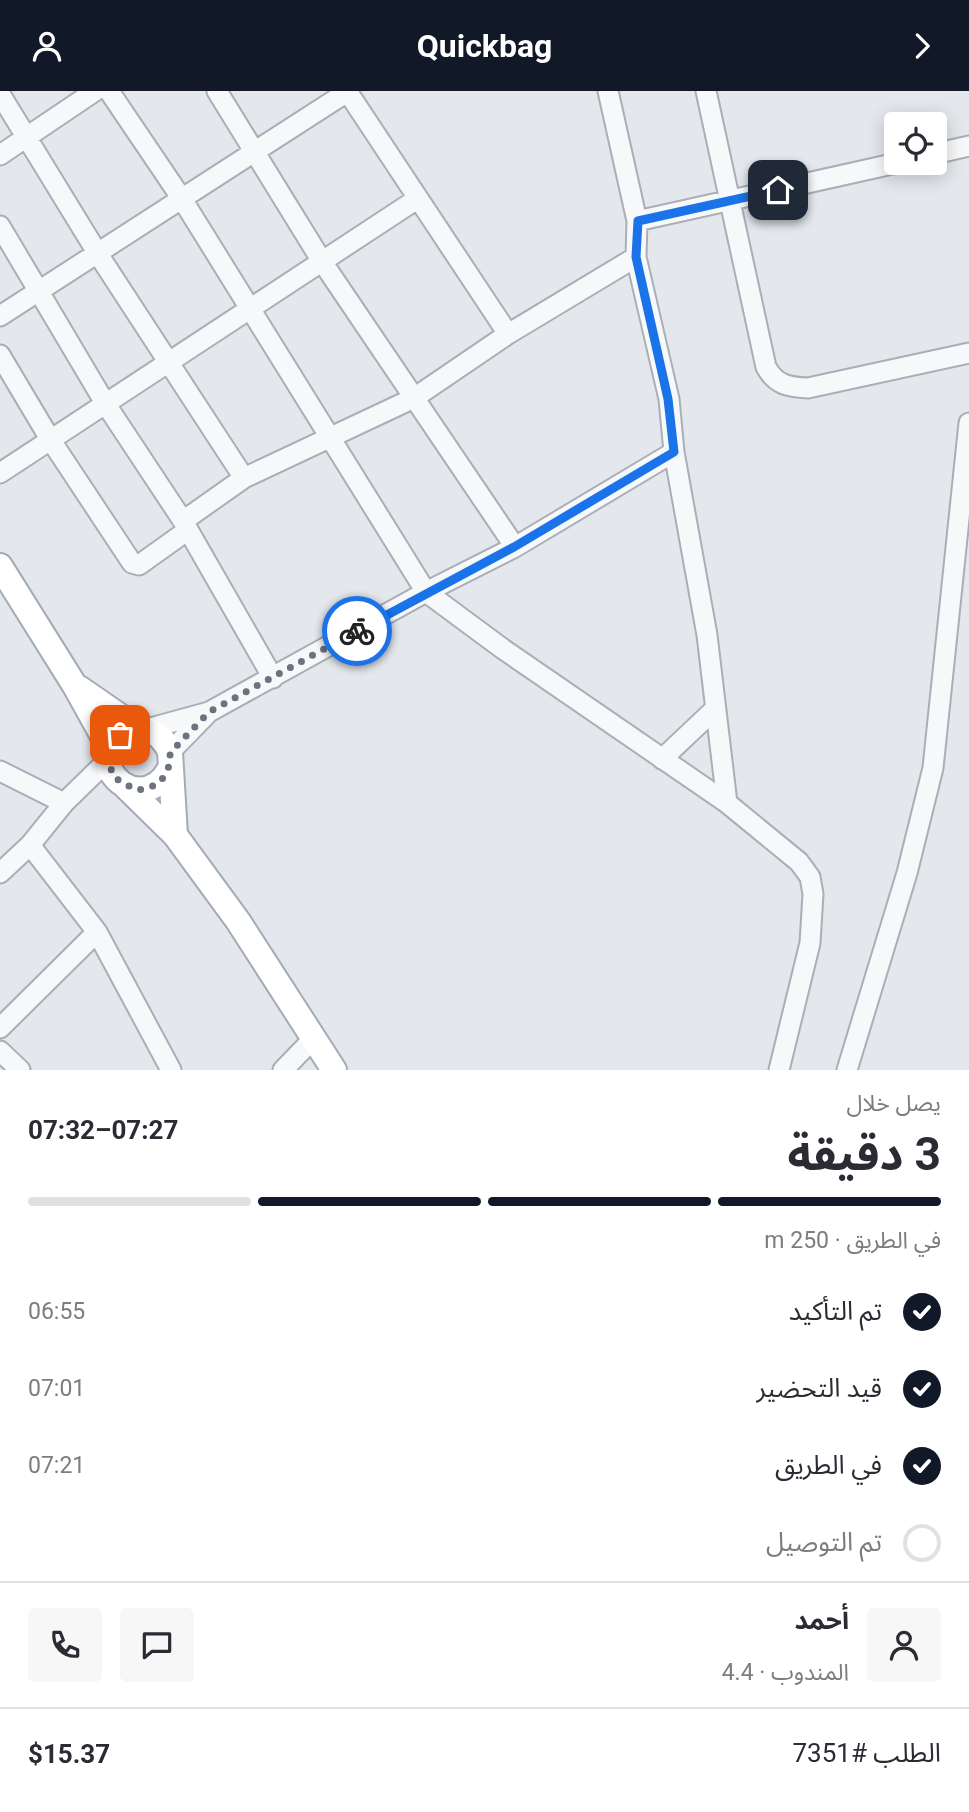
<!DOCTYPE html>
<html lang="ar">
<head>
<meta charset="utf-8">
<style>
	:root { --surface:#fff; --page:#f7f7f7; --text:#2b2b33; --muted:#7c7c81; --line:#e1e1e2; --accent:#111827 }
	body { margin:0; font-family:Roboto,"Noto Sans Arabic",sans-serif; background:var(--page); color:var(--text); direction:rtl; height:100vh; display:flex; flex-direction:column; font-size:26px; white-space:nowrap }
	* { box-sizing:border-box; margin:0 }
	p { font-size:23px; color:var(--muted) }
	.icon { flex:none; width:38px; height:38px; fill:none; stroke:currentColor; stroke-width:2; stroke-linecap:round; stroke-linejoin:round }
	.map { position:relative; height:979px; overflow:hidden; direction:ltr }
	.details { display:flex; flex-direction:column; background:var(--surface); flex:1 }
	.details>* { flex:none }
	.tools { position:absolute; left:884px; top:21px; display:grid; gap:14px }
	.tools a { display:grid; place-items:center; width:63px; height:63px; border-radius:7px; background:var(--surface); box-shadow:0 4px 18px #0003; font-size:35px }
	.pin { position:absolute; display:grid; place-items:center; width:60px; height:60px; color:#fff; margin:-30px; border-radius:14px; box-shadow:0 4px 10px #0006 }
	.courier { position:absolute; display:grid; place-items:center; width:70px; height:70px; margin:-35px; border:5px solid #1a73e8; border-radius:50%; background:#fff; color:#222; box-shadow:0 2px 9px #0007 }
	.summary em { font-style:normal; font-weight:700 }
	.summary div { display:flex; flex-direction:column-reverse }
	.summary { display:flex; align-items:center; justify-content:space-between; height:119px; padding:0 28px }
	h1 { font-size:46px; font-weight:700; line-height:52px }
	.bar { display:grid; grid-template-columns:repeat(4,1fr); gap:10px 7px; align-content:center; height:84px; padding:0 28px }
	.bar i { height:9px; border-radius:5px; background:var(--line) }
	.bar .on { background:var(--accent) }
	.bar p { grid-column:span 4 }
	.line { display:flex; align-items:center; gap:18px; padding:0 28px; border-top:2px solid var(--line) }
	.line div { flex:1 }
	.round { display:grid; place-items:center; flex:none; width:74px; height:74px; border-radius:7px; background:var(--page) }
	ol { padding:0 28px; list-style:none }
	li { display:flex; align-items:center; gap:21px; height:77px }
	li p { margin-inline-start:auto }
	li .icon { padding:7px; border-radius:50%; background:var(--accent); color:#fff; stroke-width:4 }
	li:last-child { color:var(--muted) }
	li i { width:38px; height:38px; border:4px solid var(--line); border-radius:50% }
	header { display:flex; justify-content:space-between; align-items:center; height:91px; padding:0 28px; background:var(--accent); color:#fff; font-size:32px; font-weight:700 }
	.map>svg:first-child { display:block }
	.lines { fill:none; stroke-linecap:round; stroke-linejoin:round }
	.minor-casing { stroke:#a9aeb7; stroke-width:23 }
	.major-casing { stroke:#a3abb8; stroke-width:28 }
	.minor { stroke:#f7f8fa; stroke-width:19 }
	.major { stroke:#fff; stroke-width:24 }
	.done { stroke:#6c737f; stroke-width:7; stroke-dasharray:0 12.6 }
	.route { stroke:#1a73e8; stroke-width:9 }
</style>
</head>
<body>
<header><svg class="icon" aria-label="forward" viewBox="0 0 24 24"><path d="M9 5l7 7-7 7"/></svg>Quickbag<svg class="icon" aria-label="person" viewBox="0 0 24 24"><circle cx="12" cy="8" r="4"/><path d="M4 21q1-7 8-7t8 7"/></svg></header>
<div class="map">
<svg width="969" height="979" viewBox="0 0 969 979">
	<rect width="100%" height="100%" fill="#e4e7ec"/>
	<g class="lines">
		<defs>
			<path id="minor" d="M109,0l73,108 244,393 77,57 224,154 72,59 11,15 3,17 -3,49 -31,127
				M217,0l106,172 192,284
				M347,0l161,243 128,-77
				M706,0l60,276c10,18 22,20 42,21l161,-35
				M0,3l98,160 146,224
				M934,63l35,-8
				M0,64l95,-64
				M637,130l260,-58
				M0,135l105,177 78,118 90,157
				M0,225l347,-224
				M0,264l50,84 82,124 7,2 49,-35
				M674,361l33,183 20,168
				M0,382l417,-274
				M183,430l61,-43 170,-80 94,-64
				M147,638l62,-17 217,-120 89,-45 159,-95 -5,-53 -33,-142 1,-36 -29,-130
				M170,661l38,-39
				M662,668l53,-50
				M0,680l64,32
				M30,754l67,87 74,138
				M0,782l30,-28 34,-42 44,-43
				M0,937l97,-96
				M0,960l20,19
				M283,979l32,-33
				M847,979l60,-197 26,-105 36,-345"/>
			<path id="major" d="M0,475l75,120 35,63
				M79,597l58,40
				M169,679c-14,26 -44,26 -59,0 -8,-43 43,-58 60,-18l5,83
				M126,696l49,48 63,86 96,149"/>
		</defs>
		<use href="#minor" class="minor-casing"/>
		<use href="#major" class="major-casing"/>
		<use href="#minor" class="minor"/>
		<use href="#major" class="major"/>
	</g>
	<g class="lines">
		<path class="done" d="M120,644c-12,13 -14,27 -5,43l21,12c22,-1 35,-15 34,-37l39,-41 148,-81"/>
		<path class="route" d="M357,540l157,-84 160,-95 -6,-53 -32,-142 2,-36 140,-31"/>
	</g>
</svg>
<div class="tools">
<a><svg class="icon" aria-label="locate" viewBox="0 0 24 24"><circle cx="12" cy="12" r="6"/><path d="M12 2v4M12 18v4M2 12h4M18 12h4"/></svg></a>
</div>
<div class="pin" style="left:120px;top:644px;background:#ea580c"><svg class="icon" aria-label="bag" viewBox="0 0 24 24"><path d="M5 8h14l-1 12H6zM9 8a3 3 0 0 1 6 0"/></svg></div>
<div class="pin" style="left:778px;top:99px;background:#1f2937"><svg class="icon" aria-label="home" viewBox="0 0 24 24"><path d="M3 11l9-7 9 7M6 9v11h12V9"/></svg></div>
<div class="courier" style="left:357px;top:540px"><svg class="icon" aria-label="bike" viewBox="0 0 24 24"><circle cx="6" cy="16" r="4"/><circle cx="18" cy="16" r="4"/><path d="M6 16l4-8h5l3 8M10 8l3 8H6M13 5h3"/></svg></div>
</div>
<section class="details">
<div class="summary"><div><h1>3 دقيقة</h1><p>يصل خلال</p></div><em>07:27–07:32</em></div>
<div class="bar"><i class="on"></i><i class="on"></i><i class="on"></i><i></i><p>في الطريق · 250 m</p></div>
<ol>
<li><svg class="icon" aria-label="check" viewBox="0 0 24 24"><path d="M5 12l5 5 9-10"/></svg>تم التأكيد<p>06:55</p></li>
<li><svg class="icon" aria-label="check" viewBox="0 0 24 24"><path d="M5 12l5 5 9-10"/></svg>قيد التحضير<p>07:01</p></li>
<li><svg class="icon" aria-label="check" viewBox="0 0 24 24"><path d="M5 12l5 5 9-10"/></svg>في الطريق<p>07:21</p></li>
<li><i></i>تم التوصيل</li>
</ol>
<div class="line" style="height:126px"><a class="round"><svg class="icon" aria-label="person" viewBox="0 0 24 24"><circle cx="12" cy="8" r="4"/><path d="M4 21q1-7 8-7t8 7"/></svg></a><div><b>أحمد</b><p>المندوب · 4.4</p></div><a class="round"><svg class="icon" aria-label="chat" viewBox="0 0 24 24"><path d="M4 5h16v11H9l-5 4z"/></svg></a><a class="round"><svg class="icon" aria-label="phone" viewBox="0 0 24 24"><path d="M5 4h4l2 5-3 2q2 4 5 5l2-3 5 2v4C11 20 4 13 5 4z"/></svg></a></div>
<div class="line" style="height:91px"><div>الطلب #7351</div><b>$15.37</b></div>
</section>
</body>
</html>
